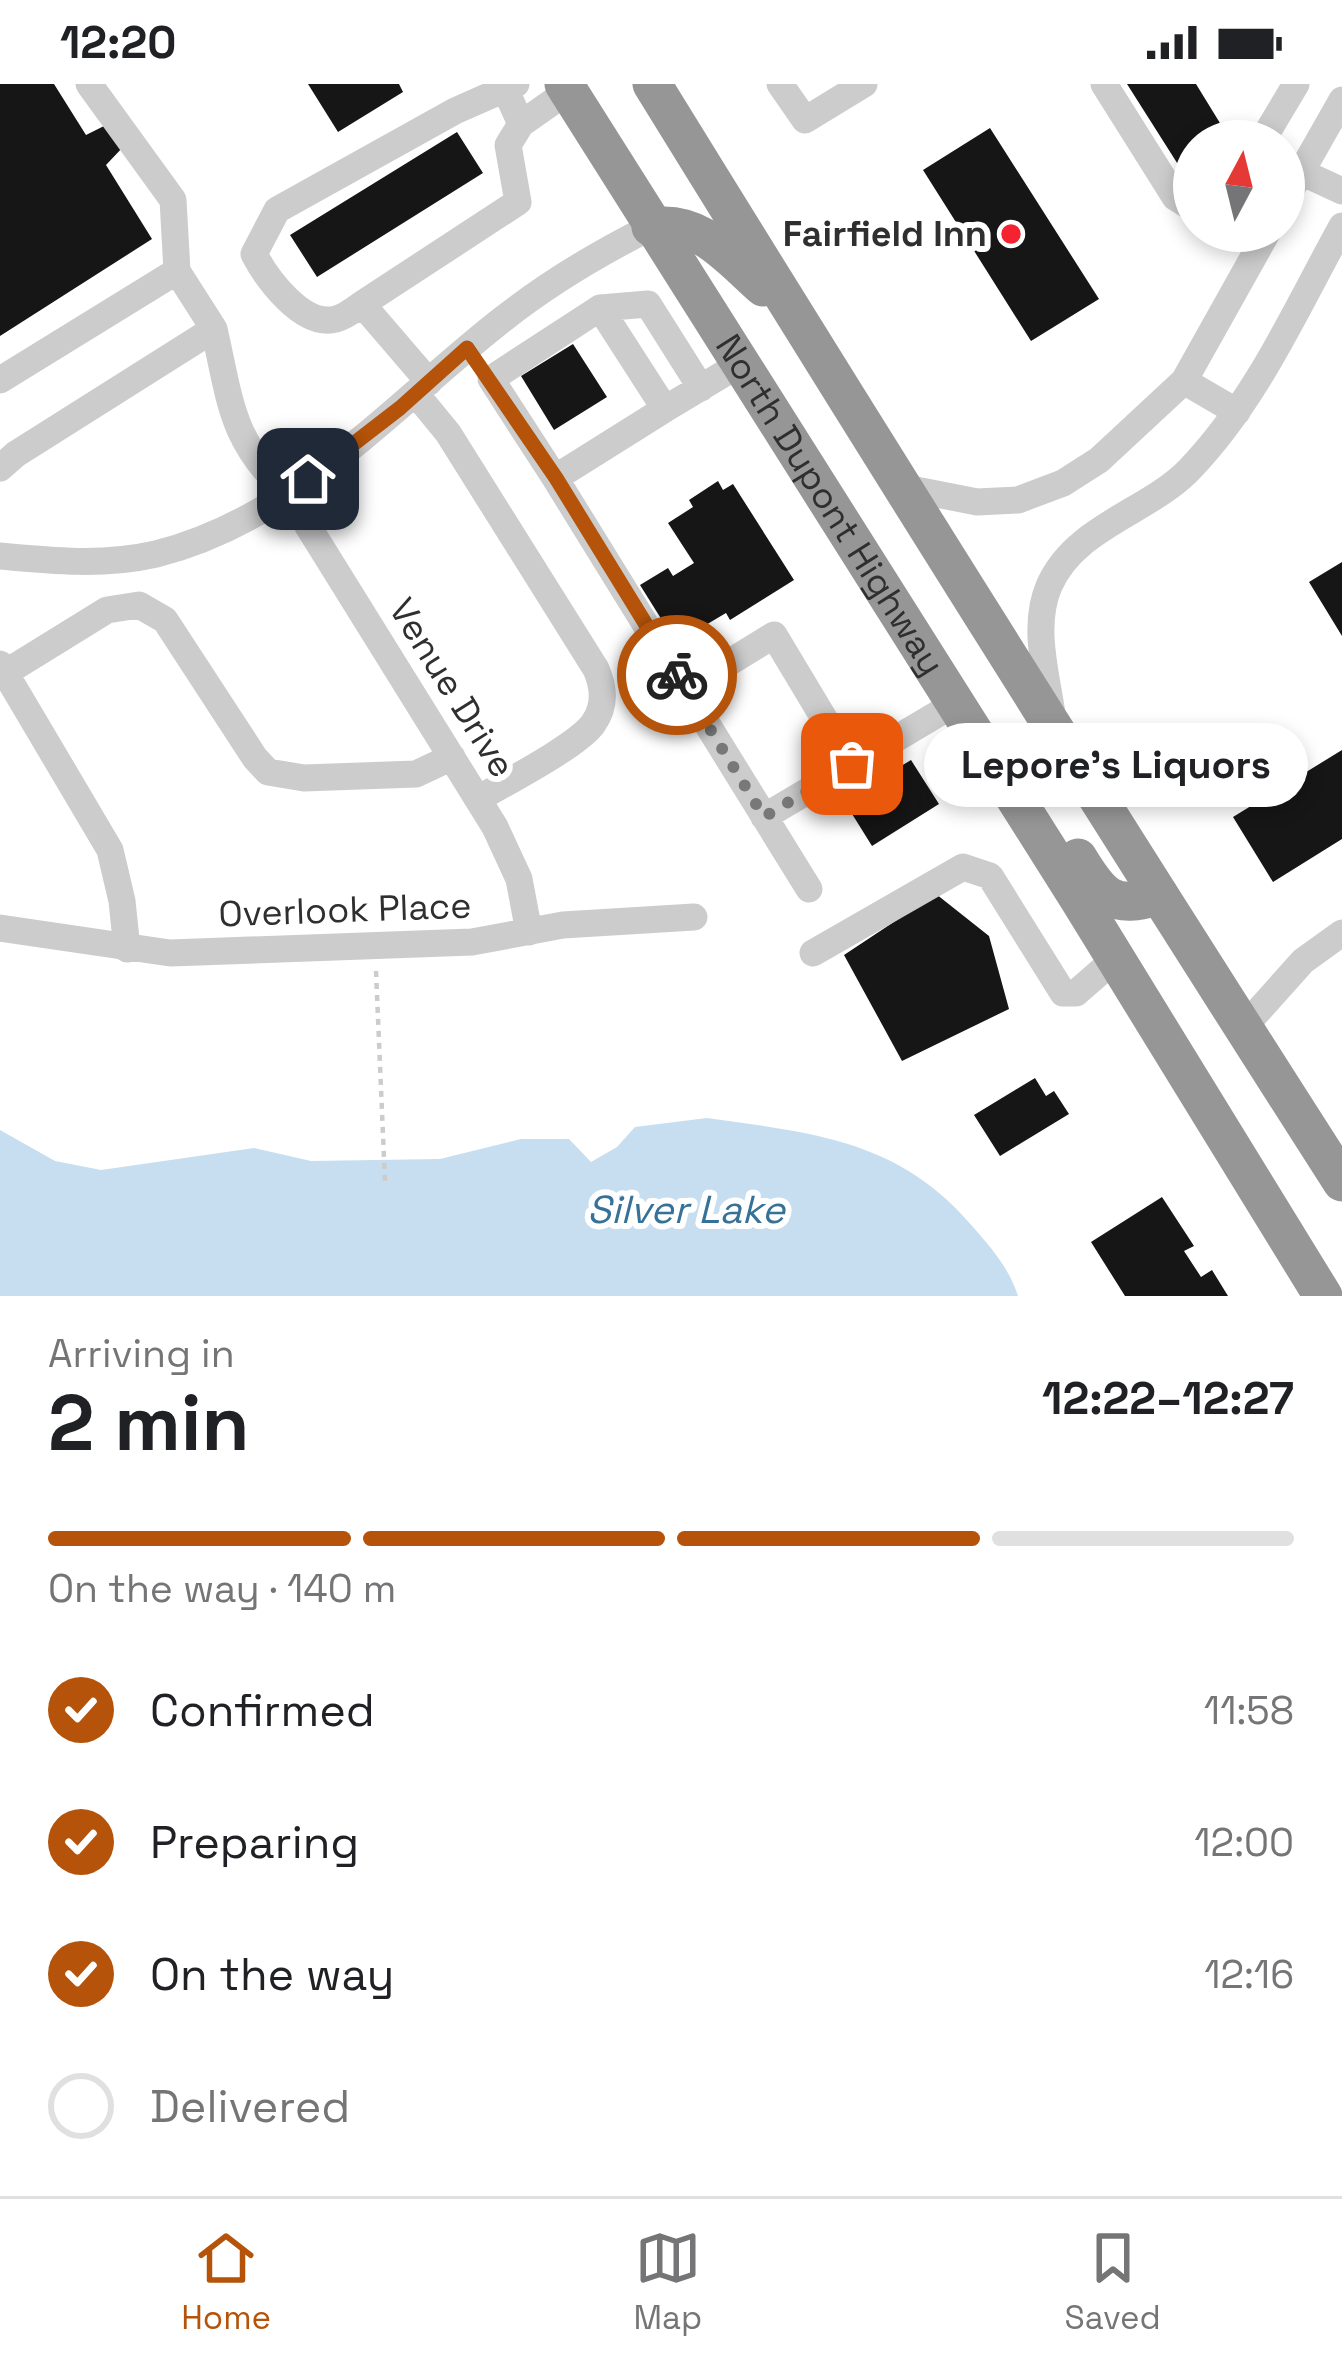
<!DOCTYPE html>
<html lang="en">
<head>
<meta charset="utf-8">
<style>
	:root { --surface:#fff; --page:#f2f2f2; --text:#202124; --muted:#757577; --line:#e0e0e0; --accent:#b45309 }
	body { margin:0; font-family:"Space Grotesk",sans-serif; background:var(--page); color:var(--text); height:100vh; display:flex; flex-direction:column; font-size:45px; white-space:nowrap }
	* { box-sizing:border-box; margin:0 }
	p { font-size:39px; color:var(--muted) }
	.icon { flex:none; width:66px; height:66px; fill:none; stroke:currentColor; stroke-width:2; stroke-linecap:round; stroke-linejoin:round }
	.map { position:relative; height:1212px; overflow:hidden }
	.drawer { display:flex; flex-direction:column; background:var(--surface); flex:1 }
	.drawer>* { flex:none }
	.needle { width:78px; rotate:7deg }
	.buttons { position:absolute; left:1173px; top:36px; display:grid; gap:24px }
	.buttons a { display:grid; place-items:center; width:132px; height:132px; border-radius:50%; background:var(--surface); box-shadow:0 6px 18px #0003; font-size:60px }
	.pin { position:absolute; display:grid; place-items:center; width:102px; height:102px; color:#fff; margin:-51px; border-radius:24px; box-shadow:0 6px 18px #0006 }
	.courier { position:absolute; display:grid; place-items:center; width:120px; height:120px; margin:-60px; border:9px solid #b45309; border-radius:50%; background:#fff; color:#222; box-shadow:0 3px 15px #0007 }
	.bubble { position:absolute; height:84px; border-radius:42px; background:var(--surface); box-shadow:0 6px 18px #0003; font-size:39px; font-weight:700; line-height:84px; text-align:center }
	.headline em { font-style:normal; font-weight:700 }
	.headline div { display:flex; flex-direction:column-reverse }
	.headline { display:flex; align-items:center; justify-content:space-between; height:204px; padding:0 48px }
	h1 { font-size:78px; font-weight:700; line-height:90px }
	.bar { display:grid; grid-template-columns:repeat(4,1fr); gap:18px 12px; align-content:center; height:144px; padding:0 48px }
	.bar i { height:15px; border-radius:9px; background:var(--line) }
	.bar .selected { background:var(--accent) }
	.bar p { grid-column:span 4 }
	ol { padding:0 48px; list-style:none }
	li { display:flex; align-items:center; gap:36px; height:132px }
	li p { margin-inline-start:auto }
	li .icon { padding:12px; border-radius:50%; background:var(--accent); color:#fff; stroke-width:4 }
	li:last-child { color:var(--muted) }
	li i { width:66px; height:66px; border:6px solid var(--line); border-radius:50% }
	.status { display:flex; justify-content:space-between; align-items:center; height:84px; padding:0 60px; background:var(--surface); direction:ltr }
	.status svg { height:33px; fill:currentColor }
	.tab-bar { display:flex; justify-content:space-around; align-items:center; height:168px; border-top:3px solid var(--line); background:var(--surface); font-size:33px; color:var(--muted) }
	.tab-bar a { display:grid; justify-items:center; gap:6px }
	.tab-bar .selected { color:var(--accent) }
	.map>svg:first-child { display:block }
	.water { fill:#c6deef }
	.building { fill:#161616 }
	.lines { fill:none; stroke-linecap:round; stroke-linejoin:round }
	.path { stroke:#ccc; stroke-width:4.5; stroke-dasharray:6 6; stroke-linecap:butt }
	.minor { stroke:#ccc; stroke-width:27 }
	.highway { stroke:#969696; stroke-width:39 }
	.done { stroke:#787878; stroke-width:12; stroke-dasharray:0 21.6 }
	.route { stroke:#b45309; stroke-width:15 }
	.poi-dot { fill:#f4232f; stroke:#fff; stroke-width:4.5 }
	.labels { text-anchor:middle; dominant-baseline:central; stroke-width:12; stroke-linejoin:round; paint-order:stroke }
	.poi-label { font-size:36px; font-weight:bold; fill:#2f2f2f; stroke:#fff; text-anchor:end }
	.street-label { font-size:36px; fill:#2f2f2f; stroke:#fff }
	.water-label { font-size:39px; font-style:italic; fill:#367198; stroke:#fff }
</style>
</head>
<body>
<div class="status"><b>12:20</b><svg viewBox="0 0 49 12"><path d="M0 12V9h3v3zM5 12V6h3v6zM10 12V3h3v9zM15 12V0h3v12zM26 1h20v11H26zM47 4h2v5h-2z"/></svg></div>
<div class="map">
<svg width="1342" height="1212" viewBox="0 0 1342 1212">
	<rect width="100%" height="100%" fill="#fff"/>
	<path class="water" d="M707,1034c106,15 193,22 266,109 19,22 36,41 45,69h-1018v-166l55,31 46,9 153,-22 57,13 129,-2 81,-20h48l22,23 26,-15 18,-20z"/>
	<path class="building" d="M0,0h54l32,51 24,-12 14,23 -18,19 46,74 -152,97z
		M308,0h91l4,8 -65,40z
		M1127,0h69l35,57h-37v31l-8,5z
		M990,44l109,171 -68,42 -108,-171z
		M457,48l26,41 -166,104 -27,-42z
		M573,260l34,53 -53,33 -33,-54z
		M718,397l5,9 10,-6 61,96 -64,40 -4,-7 -22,13 4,6 -28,17 -40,-64 28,-17 5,8 21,-13 -26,-40 25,-16 -4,-7z
		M1342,478v74l-33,-54z
		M1342,666v89l-69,43 -40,-65z
		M911,676l28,44 -67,42 -28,-45z
		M936,810l53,42 20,73 -107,52 -58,-106z
		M1035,994l11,18 8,-5 15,23 -69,42 -26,-41z
		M1162,1113l32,49 -10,5 17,26 11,-7 16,26h-103l-34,-54z"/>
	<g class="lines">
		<path class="path" d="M376,887l9,211"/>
		<path class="minor" d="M89,0l84,116 4,71 37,58
			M780,0l25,36 59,-36
			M1104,0l71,113 19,12
			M521,40l47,-33
			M1262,57l34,-57
			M1301,88l41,19
			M1284,118l58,-102
			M362,220l156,-102 -10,-57 13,-21 -18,-40
			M600,224l48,-4 53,84
			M0,296l177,-109
			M1184,297l53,31
			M429,298l-67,-78c-7,5 -17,13 -26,15 -33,9 -69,-40 -82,-65l23,-44 178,-99 61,-27
			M416,310l32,39 148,236c8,18 10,37 -3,55 -16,22 -88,59 -115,75
			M665,325l-110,69 -64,-99 109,-71 65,101 75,-45
			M0,384l16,-14 198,-125c17,74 16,110 74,165l207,333 24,52 10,53
			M555,394l254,411
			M906,404l71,14 41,-2 45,-17 36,-23 85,-79 84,-150
			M0,472c52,5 104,10 156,-2 140,-35 238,-150 347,-235 47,-37 96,-66 148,-92
			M0,580l110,186 12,51 5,48
			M5,589l102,-63 32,-5 26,15 90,138 13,14 36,6 112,-4 36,-17
			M686,605l88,-54 78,130
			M1052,630c-6,-42 -20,-88 -3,-128 26,-60 100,-74 141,-117 67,-70 106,-160 152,-243
			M764,733l192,-114
			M0,844l170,25 302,-11 91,-17 131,-8
			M813,869l150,-86 27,9 73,117h13l39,-34
			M1243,944l60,-67 39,-28"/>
		<g class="highway">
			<path id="s1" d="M564,0l515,815 244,397"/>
			<path d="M652,0c227,368 457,734 690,1098"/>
			<path d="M651,143c49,-8 78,30 112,60"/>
			<path d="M1078,774c23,38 35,53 81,37"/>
		</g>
	</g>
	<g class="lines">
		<path class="done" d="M677,591l87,142 88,-53"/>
		<path class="route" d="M308,395l92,-71 67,-60 89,130 121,197"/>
	</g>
	<circle class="poi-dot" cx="1011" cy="150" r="12"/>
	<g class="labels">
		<g class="poi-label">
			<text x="987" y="150">Fairfield Inn</text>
		</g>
		<g class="street-label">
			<text stroke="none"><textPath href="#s1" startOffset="498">North Dupont Highway</textPath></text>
			<text transform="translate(452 604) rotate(58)">Venue Drive</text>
			<text transform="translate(345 826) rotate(-2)">Overlook Place</text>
		</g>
		<g class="water-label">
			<text x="686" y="1125">Silver Lake</text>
		</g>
	</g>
</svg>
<div class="buttons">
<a><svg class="needle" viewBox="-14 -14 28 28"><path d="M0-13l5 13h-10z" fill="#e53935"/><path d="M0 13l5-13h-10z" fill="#757577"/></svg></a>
</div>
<div class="pin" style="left:852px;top:680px;background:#ea580c"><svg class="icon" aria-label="bag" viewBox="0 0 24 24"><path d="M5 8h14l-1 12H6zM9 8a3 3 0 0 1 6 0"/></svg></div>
<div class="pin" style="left:308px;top:395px;background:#1f2937"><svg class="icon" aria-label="home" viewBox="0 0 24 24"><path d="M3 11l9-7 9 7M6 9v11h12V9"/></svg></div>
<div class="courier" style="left:677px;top:591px"><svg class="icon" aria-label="bike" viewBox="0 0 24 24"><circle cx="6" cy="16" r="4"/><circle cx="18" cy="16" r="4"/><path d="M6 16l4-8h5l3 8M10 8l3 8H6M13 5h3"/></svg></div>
<div class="bubble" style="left:924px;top:639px;width:384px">Lepore's Liquors</div>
</div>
<section class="drawer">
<div class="headline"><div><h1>2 min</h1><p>Arriving in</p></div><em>12:22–12:27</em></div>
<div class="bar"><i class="selected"></i><i class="selected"></i><i class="selected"></i><i></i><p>On the way · 140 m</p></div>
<ol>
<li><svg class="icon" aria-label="check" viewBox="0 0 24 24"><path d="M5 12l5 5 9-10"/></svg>Confirmed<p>11:58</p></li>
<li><svg class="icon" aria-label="check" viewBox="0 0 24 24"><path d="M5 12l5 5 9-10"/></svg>Preparing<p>12:00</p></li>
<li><svg class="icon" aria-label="check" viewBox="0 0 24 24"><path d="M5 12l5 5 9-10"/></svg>On the way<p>12:16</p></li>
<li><i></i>Delivered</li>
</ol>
</section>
<nav class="tab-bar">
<a class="selected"><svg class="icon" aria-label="home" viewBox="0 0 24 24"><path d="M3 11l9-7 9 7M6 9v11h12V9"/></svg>Home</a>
<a><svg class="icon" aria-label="map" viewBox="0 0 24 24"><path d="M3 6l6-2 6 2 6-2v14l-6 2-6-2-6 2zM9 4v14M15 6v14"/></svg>Map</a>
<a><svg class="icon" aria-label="saved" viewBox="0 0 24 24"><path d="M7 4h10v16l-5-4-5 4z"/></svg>Saved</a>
</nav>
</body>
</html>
